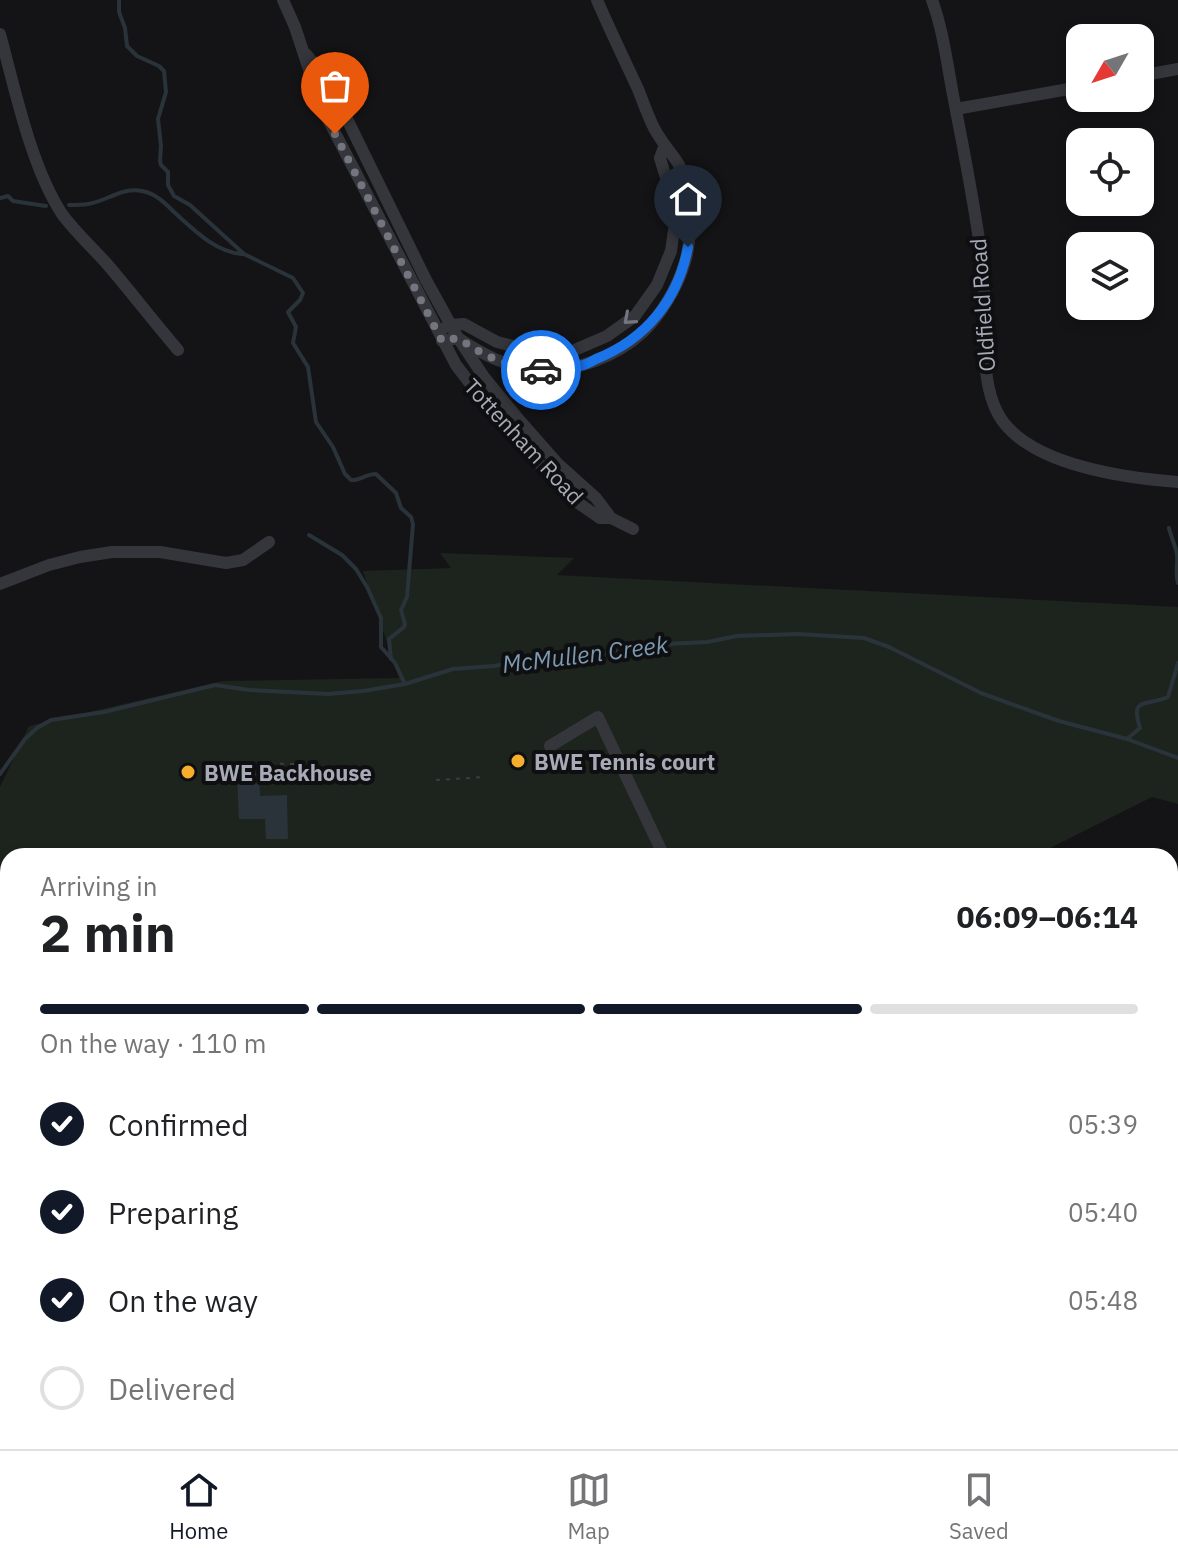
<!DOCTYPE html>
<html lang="en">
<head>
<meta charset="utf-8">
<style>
	:root { --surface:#fff; --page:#f6f6f6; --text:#202124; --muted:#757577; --line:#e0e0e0; --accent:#111827 }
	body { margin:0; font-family:"IBM Plex Sans",sans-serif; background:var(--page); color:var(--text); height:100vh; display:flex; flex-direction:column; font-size:30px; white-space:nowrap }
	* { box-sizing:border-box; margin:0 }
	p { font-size:26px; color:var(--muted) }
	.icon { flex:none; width:44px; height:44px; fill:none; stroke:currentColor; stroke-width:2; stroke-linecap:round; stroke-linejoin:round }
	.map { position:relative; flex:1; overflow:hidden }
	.side { position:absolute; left:0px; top:848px; width:1178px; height:602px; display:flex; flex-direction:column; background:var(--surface); border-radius:24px 24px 0 0; box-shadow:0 4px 12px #0003 }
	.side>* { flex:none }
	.needle { width:52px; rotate:231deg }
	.controls { position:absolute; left:1066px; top:24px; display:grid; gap:16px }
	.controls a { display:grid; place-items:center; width:88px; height:88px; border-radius:16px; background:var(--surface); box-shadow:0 4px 12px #0003; font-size:40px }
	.pin { position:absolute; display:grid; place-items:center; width:68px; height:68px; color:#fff; margin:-82px -34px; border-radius:50% 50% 50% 0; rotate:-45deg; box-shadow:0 0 8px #0007 }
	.pin .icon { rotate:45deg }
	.courier { position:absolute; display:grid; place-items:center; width:80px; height:80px; margin:-40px; border:6px solid #1a73e8; border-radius:50%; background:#fff; color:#222; box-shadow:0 2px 10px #0007 }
	.overview em { font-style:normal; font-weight:700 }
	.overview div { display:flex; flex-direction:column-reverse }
	.overview { display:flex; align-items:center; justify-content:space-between; height:136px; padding:0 40px }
	h1 { font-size:52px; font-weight:700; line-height:60px }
	.bar { display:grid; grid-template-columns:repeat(4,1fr); gap:12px 8px; align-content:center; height:96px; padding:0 40px }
	.bar i { height:10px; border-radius:6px; background:var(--line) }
	.bar .current { background:var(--accent) }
	.bar p { grid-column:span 4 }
	ol { padding:0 40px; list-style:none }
	li { display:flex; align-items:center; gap:24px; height:88px }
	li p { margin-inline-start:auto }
	li .icon { padding:8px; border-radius:50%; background:var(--accent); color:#fff; stroke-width:4 }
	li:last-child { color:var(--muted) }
	li i { width:44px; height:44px; border:4px solid var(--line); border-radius:50% }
	.tabs { display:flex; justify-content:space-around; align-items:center; height:112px; border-top:2px solid var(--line); background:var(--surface); font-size:22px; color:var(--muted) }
	.tabs a { display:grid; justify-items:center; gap:4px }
	.tabs .current { color:var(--accent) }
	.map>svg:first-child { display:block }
	.green { fill:#1c241d }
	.water { fill:#2a333a }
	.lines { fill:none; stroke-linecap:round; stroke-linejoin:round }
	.stream { stroke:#2a333a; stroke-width:4 }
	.path { stroke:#3b3d42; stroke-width:2; stroke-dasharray:4 6; stroke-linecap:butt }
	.street { stroke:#35363b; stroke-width:12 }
	.oneway { stroke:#73767f }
	.done { stroke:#73767f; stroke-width:8; stroke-dasharray:0 14.4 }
	.route { stroke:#1a73e8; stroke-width:10 }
	.poi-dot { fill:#f5af2d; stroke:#0f0f11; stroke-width:3 }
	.labels { text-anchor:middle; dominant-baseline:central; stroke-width:8; stroke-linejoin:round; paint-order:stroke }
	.street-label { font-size:22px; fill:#a6abb7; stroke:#0f0f11 }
	.poi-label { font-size:22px; font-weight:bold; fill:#a6abb7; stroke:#0f0f11; text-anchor:start }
	.water-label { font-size:24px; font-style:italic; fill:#7c9ab2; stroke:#0f0f11 }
</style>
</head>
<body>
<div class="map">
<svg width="1178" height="1449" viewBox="0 0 1178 1449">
	<rect width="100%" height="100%" fill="#141416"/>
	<path class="green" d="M440,553l134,5 -17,17 621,32v197l-26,-7 -118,59h-1026v61l-8,-21v-109l29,-61 194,-45 176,-3 -36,-107 88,-3z
		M1178,1275v136l-8,-1v-131z"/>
	<path class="water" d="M259,773l1,23 27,-1 1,44h-22l-1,-20h-26l-2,-45z"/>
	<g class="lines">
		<path class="stream" d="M119,0v12l6,16 2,18 10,10 22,10 5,5 2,21 -8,27 3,27 -1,15 1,4 7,7v13l6,11 16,9 54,49 49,24 10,15 -3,7 -12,12 8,15 -3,16 15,24 8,55 17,25 12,27 6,6c9,1 14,-6 25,-6l20,19 5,15 10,9 2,7 -6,73 -6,13 4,14 -1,3 -15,12 2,20
			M0,198l8,-2 5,5 33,5
			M69,205c6,0 13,0 19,-1 19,-3 34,-17 54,-13 13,2 23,12 32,21 19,17 41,40 68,42
			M1169,528c2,9 7,19 8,27 1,10 -2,19 1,28
			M309,535l33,20 14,14 11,18 14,31v29l14,16 10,21
			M1127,739l13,-11c-10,-32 5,-21 28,-31l10,-34
			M0,774l25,-35 12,-11 14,-8 53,-8 111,-27 34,5 79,4 35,-3 42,-7 48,-15 41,-3 30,-5 45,-2 98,-15 40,-2 30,-6 60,-2 67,4 25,9 92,46 78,28 68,18 51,19
			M0,892l8,12
			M1170,1326l8,1
			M0,1363l8,-8
			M398,1449l9,-7"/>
		<path class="path" d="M220,763l77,1
			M436,780l49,-3"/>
		<path class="street" d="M283,0l12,27 26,79 135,259 42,55 76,80 26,18h11l22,11
			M932,0c11,30 15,63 21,95 11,57 23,115 30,174 5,45 -8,117 21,154 34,43 122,55 174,59
			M0,34c15,55 31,133 62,180 13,18 31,34 45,50 24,28 47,58 71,86
			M306,54l12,15 27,46 81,165 32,58 26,39 37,45 37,42 38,34 15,20
			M1140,76l38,-7
			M956,109l124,-22
			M446,327l5,-2 13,-1 33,18 36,9 37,1 37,-16 28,-20 22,-31 14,-34 4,-28 -5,-32 -10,-33 5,-13
			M442,341l16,-3c24,16 48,29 78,32 37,3 80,-13 107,-38 18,-17 34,-44 41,-67 8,-23 6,-49 4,-73 -4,-31 -21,-39 -34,-64 -6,-12 -11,-26 -16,-39 -14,-30 -28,-59 -41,-89
			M0,584l49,-19 31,-8 32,-5h48l66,11 17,-3 26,-18
			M550,746l48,-29 66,139
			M264,1442l2,7
			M162,1449l6,-7
			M720,1449v-7
			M944,1449v-7"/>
	</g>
	<defs><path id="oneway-chevron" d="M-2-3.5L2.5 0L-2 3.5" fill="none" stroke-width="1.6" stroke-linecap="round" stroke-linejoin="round" transform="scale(2)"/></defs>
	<use class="oneway" href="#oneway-chevron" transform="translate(629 319) rotate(139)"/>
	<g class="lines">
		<path class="done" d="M335,134l107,207 16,-3c26,18 51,30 83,32"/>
		<path class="route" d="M541,370c12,-1 26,-1 38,-4 6,-1 12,-4 17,-7 50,-20 82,-59 92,-112"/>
	</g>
	<g class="poi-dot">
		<circle cx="518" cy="761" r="8"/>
		<circle cx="188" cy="772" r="8"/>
	</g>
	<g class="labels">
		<g class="street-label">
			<text transform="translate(982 305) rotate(-94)">Oldfield Road</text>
			<text transform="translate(524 441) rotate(47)">Tottenham Road</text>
		</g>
		<g class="poi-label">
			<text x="534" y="761">BWE Tennis court</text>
			<text x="204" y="772">BWE Backhouse</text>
		</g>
		<g class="water-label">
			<text transform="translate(585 654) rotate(-7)">McMullen Creek</text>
		</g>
	</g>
</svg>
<div class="controls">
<a><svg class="needle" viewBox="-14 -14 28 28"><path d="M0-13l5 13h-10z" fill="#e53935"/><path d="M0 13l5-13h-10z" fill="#757577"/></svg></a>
<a><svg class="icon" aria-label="locate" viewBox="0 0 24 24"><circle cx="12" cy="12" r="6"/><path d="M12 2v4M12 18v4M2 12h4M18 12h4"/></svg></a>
<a><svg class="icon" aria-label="layers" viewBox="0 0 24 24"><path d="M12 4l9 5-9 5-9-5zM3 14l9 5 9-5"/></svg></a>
</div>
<div class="pin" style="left:335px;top:134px;background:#ea580c"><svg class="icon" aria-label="bag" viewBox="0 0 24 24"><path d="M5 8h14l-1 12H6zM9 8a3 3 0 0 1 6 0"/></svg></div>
<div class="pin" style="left:688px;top:247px;background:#1f2937"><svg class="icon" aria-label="home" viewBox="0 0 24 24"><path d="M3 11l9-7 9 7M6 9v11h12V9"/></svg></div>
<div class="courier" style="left:541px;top:370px"><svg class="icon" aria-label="car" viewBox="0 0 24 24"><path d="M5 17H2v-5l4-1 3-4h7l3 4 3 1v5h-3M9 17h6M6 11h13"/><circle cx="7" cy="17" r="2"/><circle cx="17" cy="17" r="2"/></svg></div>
<section class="side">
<div class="overview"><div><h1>2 min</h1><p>Arriving in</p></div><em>06:09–06:14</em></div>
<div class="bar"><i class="current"></i><i class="current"></i><i class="current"></i><i></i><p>On the way · 110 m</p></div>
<ol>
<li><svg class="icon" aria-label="check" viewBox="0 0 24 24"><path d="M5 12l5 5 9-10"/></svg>Confirmed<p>05:39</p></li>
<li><svg class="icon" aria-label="check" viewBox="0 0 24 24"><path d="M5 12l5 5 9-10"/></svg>Preparing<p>05:40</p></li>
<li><svg class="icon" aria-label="check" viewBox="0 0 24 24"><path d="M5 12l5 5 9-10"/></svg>On the way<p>05:48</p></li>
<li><i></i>Delivered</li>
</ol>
</section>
</div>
<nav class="tabs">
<a class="current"><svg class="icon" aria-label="home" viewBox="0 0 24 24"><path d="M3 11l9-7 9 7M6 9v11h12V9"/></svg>Home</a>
<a><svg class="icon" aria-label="map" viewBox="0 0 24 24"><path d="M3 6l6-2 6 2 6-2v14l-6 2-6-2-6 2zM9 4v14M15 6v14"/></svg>Map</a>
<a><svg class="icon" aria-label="saved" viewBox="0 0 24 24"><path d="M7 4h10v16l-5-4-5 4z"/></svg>Saved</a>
</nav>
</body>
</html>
